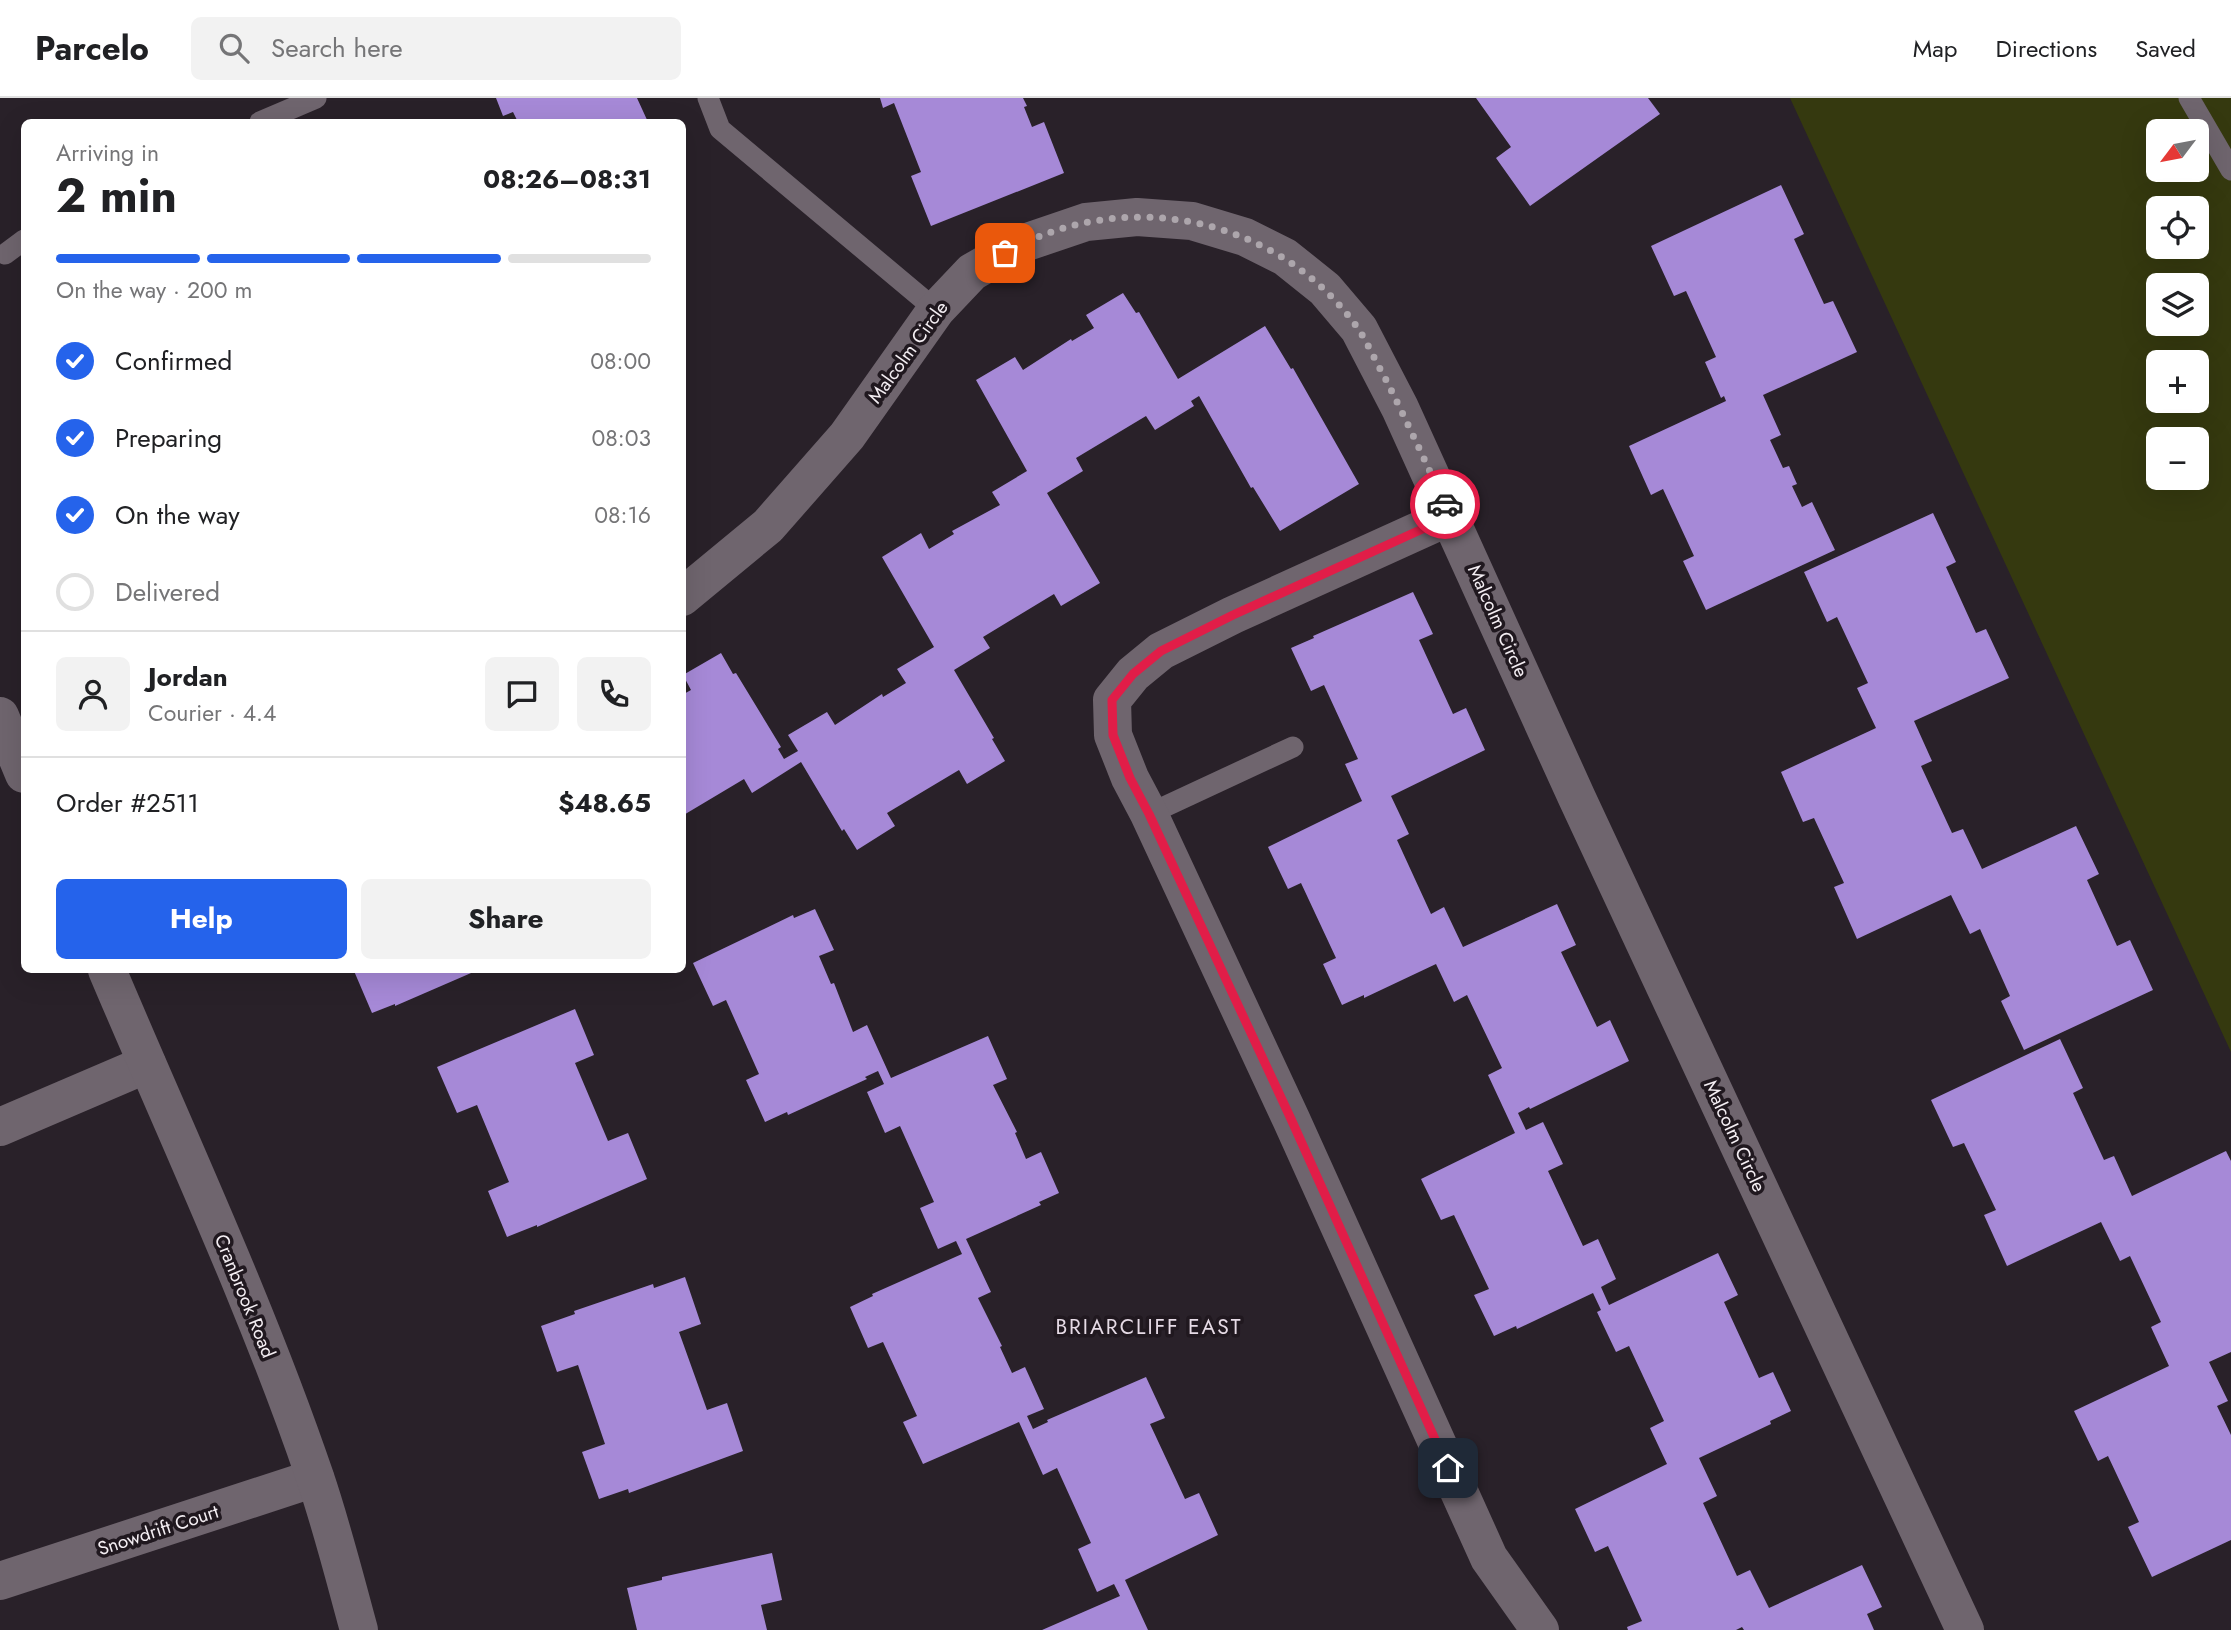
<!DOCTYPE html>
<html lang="en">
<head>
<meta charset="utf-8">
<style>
	:root { --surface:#fff; --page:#f2f2f2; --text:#202124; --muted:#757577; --line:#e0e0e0; --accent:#2563eb }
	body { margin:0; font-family:Jost,sans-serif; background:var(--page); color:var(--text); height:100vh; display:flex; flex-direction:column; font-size:26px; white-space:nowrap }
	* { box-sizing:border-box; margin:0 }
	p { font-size:23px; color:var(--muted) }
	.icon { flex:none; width:38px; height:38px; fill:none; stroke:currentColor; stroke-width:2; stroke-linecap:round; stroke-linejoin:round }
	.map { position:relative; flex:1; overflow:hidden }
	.side { position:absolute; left:21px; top:21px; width:665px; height:854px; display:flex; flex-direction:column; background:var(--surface); border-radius:10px; box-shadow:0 7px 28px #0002 }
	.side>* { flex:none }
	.needle { width:46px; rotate:238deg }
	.controls { position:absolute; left:2146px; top:21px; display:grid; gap:14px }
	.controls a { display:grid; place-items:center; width:63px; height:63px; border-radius:10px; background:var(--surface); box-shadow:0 7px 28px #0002; font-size:35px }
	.pin { position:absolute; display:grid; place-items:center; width:60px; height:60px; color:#fff; margin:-30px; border-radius:14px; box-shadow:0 4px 10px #0006 }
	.courier { position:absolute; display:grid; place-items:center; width:70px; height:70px; margin:-35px; border:5px solid #e11d48; border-radius:50%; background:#fff; color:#222; box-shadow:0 2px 9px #0007 }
	.head em { font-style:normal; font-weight:700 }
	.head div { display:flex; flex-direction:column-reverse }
	.head { display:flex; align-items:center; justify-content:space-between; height:119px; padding:0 35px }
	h1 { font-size:46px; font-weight:700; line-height:52px }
	.bar { display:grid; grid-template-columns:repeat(4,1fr); gap:10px 7px; align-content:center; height:84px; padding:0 35px }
	.bar i { height:9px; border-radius:5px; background:var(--line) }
	.bar .on { background:var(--accent) }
	.bar p { grid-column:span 4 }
	.line { display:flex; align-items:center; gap:18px; padding:0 35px; border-top:2px solid var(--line) }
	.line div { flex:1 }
	.round { display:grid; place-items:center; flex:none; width:74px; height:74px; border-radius:10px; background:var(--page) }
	ol { padding:0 35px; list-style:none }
	li { display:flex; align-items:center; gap:21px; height:77px }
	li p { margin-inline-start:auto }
	li .icon { padding:7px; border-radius:50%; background:var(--accent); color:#fff; stroke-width:4 }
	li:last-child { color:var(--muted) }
	li i { width:38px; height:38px; border:4px solid var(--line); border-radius:50% }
	.cta { display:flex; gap:14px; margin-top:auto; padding:14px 35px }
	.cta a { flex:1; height:80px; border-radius:10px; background:var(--accent); color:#fff; font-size:28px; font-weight:700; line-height:80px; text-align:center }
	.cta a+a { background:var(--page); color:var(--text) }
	header { display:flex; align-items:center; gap:42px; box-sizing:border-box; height:98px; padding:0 35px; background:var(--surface); border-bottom:2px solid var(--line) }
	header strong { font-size:33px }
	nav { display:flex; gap:38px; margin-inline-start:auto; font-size:24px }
	.search { width:490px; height:63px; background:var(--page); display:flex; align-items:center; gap:18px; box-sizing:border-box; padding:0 24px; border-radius:10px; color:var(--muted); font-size:26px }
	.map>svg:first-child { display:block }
	.green { fill:#35390f; fill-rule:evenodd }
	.building { fill:#a689d7 }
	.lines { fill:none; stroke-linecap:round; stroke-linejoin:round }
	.lane { stroke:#6f656e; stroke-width:21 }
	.street { stroke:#6f656e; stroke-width:38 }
	.secondary { stroke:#6f656e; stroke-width:38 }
	.done { stroke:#ada6ac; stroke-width:7; stroke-dasharray:0 12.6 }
	.route { stroke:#e11d48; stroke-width:9 }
	.labels { text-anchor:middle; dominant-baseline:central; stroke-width:7; stroke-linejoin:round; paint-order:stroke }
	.street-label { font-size:19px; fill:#f4eef3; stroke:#20181f }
	.neighbourhood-label { font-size:21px; letter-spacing:2px; fill:#e6dbe6; stroke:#20181f }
</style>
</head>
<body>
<header>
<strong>Parcelo</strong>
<div class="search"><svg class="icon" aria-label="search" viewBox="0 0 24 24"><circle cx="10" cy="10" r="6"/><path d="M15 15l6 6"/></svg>Search here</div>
<nav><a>Map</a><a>Directions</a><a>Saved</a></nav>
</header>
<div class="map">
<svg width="2231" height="1532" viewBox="0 0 2231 1532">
	<rect width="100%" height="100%" fill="#292129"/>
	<path class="green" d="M1790,0h441v954zM2158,33h38v39h-38zM2158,110h38v39h-38zM2158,187h38v39h-38zM2158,264h38v39h-38zM2158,341h38v39h-38z"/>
	<path class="building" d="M496,0h141l11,24h-130l-5,-10 -10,4z
		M880,0h143l4,8 -3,1 8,20 12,-5 20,51 -133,53 -20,-50 10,-4 -27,-69 -11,5z
		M1476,0h172l12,16 -130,92 -34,-48 15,-11z
		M1781,87l23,49 -10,5 30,65 9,-3 24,51 -94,43 18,40 -11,5 13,28 6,-2 8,18 -5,2 10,21 10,-5 23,48 -129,60 -23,-49 11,-5 -31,-67 -12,6 -22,-49 97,-45 -2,-5 -3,2 -16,-36 11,-5 -30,-66 -12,5 -23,-50z
		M1123,195l13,20 3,-1 39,67 87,-53 26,43 2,-1 66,116 -79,47 -27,-44 -2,1 -52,-92 -8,5 3,5 -39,24 -9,-14 -70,42 7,13 -36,22 53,90 -39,23 -7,-12 -71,43 7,11 -36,22 40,68 -2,1 13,22 -38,23 -8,-14 -72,43 8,13 -38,24 -13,-21 -2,2 -41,-69 -49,31 -8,-14 -62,37v-121l9,-5 -8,-15 38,-22 12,21 3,-1 45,74 -3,2 6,10 14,-8 -10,-16 39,-23 8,13 47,-31 1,3 23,-14 -9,-14 37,-22 -52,-90 39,-24 8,16 25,-15 -2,-3 48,-26 -8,-13 35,-21 -51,-91 39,-23 8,13 48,-31 1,2 22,-13 -8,-13z
		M1933,415l23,49 -10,5 30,66 10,-4 23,49 -95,43 18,40 -11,5 31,67 11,-4 19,40 94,-43 23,48 -12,6 30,66 13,-6 23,50 -129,60 -23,-49 9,-5 -30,-67 -10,5 -19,-39 -94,44 -23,-52 10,-4 -30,-65 -11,4 -22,-50 95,-44 -19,-40 11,-5 -31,-66 -10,5 -23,-50z
		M1413,494l20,42 -14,6 34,74 13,-6 19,42 -94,46 18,38 -12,6 34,74 13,-7 19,40 94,-43 19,41 -15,7 36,75 13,-7 19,41 -99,48 -1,-2 -11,6 8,17 17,-8 20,42 -15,7 35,75 15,-7 18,40 -15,8 8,18 109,-52 20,42 -14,7 35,76 14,-6 18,39 -21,10 1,3 -72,34 18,38 -14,7 34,73 13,-6 19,38 93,-43 20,42 -15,7 7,16h-130l-2,-3 -6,3h-108l-1,-3 15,-6 -34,-75 -13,6 -20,-43 92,-45 -17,-36 14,-7 -35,-75 -13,6 -19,-40 4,-2 -8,-17 -76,36 -1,-3 -22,10 -20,-41 15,-6 -35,-74 -13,5 -20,-41 94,-46 -27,-58 14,-7 -35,-73 -13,7 -18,-38 -72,34v-3l-22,10 -19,-41 13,-6 -35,-75 -13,6 -20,-42 94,-46 -17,-37 13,-5 -34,-74 -13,6 -20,-43 23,-10 -1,-2z
		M815,811l19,41 -15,6 12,28 3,-1 19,49 14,-7 24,53 97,-42 19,43 -14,6 24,47 -2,1 11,26 15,-7 18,41 -20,9 2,3 -75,34 25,53 -13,6 24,48 -2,1 12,26 13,-6 19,42 -17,7 6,13 15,-7 -1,-2 99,-43 19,41 -15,6 35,75 14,-6 19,42 -93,45 23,50h-106l78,-34 -6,-12 -17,8 -19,-43 13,-6 -34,-75 -14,7 -24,-53 -96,42 -20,-42 14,-6 -34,-74 -15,6 -18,-41 23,-11 -1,-2 90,-40 -6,-13 -18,8 -18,-41 14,-6 -34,-76 -15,7 -18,-41 17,-8 -6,-13 -13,6 2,2 -79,36 -1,-3 -22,10 -19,-42 13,-6 -33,-74 -13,6 -20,-43 100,-48 1,3z
		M358,872h120l-83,36v-2l-23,9 -18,-42z
		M575,911l19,46 -19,8 33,78 20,-8 19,46 -110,48v-2l-30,12 -19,-46 21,-9 -32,-77 -20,8 -20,-46z
		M2060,941l23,49 -10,5 31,67 10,-4 18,40 94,-45 5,10v191l-22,10 19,39 -11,5 14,29v105l-79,37 -24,-50 11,-5 -31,-66 -10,5 -24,-50 95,-45 -18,-39 10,-5 -31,-66 -10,5 -19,-39 -94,44 -23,-51 12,-5 -32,-67 -11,4 -22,-47z
		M685,1179l16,47 -22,8 28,78 20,-7 16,48 -114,42 -1,-4 -29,10 -17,-47 23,-8 -27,-79 -21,7 -16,-46 34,-12 -1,-3 79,-27 1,4z
		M772,1455l10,47 -21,5 6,25h-130l-10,-42 35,-8v-3z"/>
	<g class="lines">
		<path class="lane" d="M708,0l12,31 216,181
			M2189,0l42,72
			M260,24l56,-24
			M5,156l19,-14
			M1149,716l144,-67"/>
		<path class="street" d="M1451,418l-218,99 -72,36 -28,23 -21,26 1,35 17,43 19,36 142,305 198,439 51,72
			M682,499l86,-71 79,-90 89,-126 36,-38 49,-28 65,-22 51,-5 55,4 53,16 40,20 40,32 34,40 41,79 177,390 388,832
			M0,1029l147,-63
			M0,1483l315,-103"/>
		<path class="secondary" d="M0,618l24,58
			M107,872c71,168 149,334 208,507 17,50 30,102 44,153"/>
	</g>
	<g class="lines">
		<path class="done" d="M1005,155c119,-68 272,-37 352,74 10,14 17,32 26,47 22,43 42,87 62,130"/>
		<path class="route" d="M1445,406l6,12 -218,99 -72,36 -28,23 -21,26 1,35 17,43 19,36 142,305 157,349"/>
	</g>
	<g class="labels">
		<g class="street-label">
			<text transform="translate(908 254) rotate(-54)">Malcolm Circle</text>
			<text transform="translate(1498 523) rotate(66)">Malcolm Circle</text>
			<text transform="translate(1735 1038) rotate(65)">Malcolm Circle</text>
			<text transform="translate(245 1198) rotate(68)">Cranbrook Road</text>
			<text transform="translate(158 1432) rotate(-18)">Snowdrift Court</text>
		</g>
		<g class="neighbourhood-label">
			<text x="1149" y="1229">BRIARCLIFF EAST</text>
		</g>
	</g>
</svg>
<div class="controls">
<a><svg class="needle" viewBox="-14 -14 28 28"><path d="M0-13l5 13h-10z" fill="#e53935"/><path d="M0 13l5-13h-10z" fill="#757577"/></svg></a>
<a><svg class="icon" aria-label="locate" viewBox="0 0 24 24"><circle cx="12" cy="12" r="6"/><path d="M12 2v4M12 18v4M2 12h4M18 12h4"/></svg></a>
<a><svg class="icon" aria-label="layers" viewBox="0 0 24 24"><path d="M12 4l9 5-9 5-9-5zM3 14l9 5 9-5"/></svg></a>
<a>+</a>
<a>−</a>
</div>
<div class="pin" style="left:1005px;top:155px;background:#ea580c"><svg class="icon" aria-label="bag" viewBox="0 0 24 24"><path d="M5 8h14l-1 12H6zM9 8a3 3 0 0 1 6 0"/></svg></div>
<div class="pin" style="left:1448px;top:1370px;background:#1f2937"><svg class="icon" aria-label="home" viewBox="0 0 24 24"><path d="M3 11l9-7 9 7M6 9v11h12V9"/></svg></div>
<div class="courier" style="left:1445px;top:406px"><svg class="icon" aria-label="car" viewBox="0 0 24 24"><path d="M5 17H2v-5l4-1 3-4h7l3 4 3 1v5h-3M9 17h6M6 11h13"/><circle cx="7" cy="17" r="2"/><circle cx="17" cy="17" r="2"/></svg></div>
<section class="side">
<div class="head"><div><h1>2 min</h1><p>Arriving in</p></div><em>08:26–08:31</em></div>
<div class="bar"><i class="on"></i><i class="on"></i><i class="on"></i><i></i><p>On the way · 200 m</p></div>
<ol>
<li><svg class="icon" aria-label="check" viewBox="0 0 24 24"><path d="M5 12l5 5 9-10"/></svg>Confirmed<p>08:00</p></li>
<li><svg class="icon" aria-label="check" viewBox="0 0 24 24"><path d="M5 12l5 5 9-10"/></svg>Preparing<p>08:03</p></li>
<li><svg class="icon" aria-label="check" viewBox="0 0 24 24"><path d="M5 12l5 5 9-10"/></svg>On the way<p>08:16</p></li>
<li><i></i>Delivered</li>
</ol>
<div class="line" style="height:126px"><a class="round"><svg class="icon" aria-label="person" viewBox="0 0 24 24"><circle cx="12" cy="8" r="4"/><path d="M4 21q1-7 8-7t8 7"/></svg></a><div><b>Jordan</b><p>Courier · 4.4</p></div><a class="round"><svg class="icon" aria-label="chat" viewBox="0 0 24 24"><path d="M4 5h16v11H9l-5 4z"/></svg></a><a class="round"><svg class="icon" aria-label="phone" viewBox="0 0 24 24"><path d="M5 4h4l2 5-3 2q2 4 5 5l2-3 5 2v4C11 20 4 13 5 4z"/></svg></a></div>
<div class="line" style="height:91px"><div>Order #2511</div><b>$48.65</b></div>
<div class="cta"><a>Help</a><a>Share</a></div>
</section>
</div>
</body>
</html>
